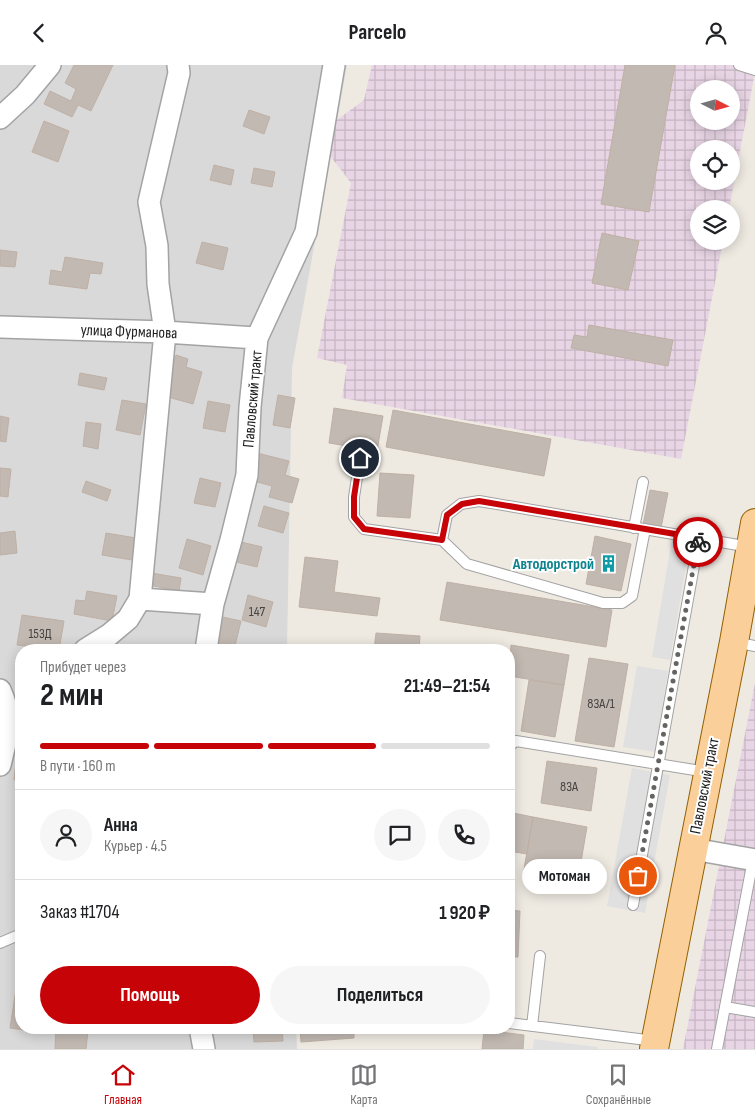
<!DOCTYPE html>
<html lang="ru">
<head>
<meta charset="utf-8">
<style>
	:root { --surface:#fff; --page:#f6f6f6; --text:#202124; --muted:#757577; --line:#e0e0e0; --accent:#c60307 }
	body { margin:0; font-family:"Sofia Sans Condensed",sans-serif; background:var(--page); color:var(--text); height:100vh; display:flex; flex-direction:column; font-size:19px; white-space:nowrap }
	* { box-sizing:border-box; margin:0 }
	p { font-size:16px; color:var(--muted) }
	.icon { flex:none; width:28px; height:28px; fill:none; stroke:currentColor; stroke-width:2; stroke-linecap:round; stroke-linejoin:round }
	.map { position:relative; flex:1; overflow:hidden }
	.drawer { position:absolute; left:15px; top:579px; width:500px; height:390px; display:flex; flex-direction:column; background:var(--surface); border-radius:20px; box-shadow:0 2px 12px #0003 }
	.drawer>* { flex:none }
	.needle { width:32px; rotate:96deg }
	.controls { position:absolute; left:690px; top:15px; display:grid; gap:10px }
	.controls a { display:grid; place-items:center; width:50px; height:50px; border-radius:50%; background:var(--surface); box-shadow:0 2px 12px #0003; font-size:25px }
	.pin { position:absolute; display:grid; place-items:center; width:42px; height:42px; color:#fff; margin:-21px; border:2px solid #fff; border-radius:50%; box-shadow:0 1px 5px #0007 }
	.courier { position:absolute; display:grid; place-items:center; width:50px; height:50px; margin:-25px; border:4px solid #c60307; border-radius:50%; background:#fff; color:#222; box-shadow:0 1px 6px #0007 }
	.bubble { position:absolute; height:35px; border-radius:18px; background:var(--surface); box-shadow:0 2px 12px #0003; font-size:16px; font-weight:700; line-height:35px; text-align:center }
	.summary em { font-style:normal; font-weight:700 }
	.summary div { display:flex; flex-direction:column-reverse }
	.summary { display:flex; align-items:center; justify-content:space-between; height:85px; padding:0 25px }
	h1 { font-size:32px; font-weight:700; line-height:38px }
	.bar { display:grid; grid-template-columns:repeat(4,1fr); gap:8px 5px; align-content:center; height:60px; padding:0 25px }
	.bar i { height:6px; border-radius:4px; background:var(--line) }
	.bar .active { background:var(--accent) }
	.bar p { grid-column:span 4 }
	.line { display:flex; align-items:center; gap:12px; padding:0 25px; border-top:1px solid var(--line) }
	.line div { flex:1 }
	.round { display:grid; place-items:center; flex:none; width:52px; height:52px; border-radius:26px; background:var(--page) }
	.action { display:flex; gap:10px; margin-top:auto; padding:10px 25px }
	.action a { flex:1; height:58px; border-radius:30px; background:var(--accent); color:#fff; font-size:20px; font-weight:700; line-height:58px; text-align:center }
	.action a+a { background:var(--page); color:var(--text) }
	header { display:flex; justify-content:space-between; align-items:center; height:65px; padding:0 25px; background:var(--surface); font-size:22px; font-weight:700 }
	.tabs { display:flex; justify-content:space-around; align-items:center; height:70px; border-top:1px solid var(--line); background:var(--surface); font-size:14px; color:var(--muted) }
	.tabs a { display:grid; justify-items:center; gap:2px }
	.tabs .active { color:var(--accent) }
	.map>svg:first-child { display:block }
	.residential { fill:#dad9d9 }
	.industrial { fill:url(#industrial-grid); fill-rule:evenodd }
	.parking { fill:#e0e0e0 }
	.building { fill:#c2b9b2; stroke:#bfb0a5 }
	.lines { fill:none; stroke-linecap:round; stroke-linejoin:round }
	.service-casing { stroke:#a3a3a3; stroke-width:12 }
	.minor-casing { stroke:#a3a3a3; stroke-width:24 }
	.primary-casing { stroke:#936002; stroke-width:30 }
	.service { stroke:#fff; stroke-width:10 }
	.minor { stroke:#fff; stroke-width:21 }
	.primary { stroke:#facf9a; stroke-width:28 }
	.done { stroke:#666461; stroke-width:5; stroke-dasharray:0 9 }
	.route { stroke:#c60307; stroke-width:6 }
	.labels { text-anchor:middle; dominant-baseline:central; stroke-width:4; stroke-linejoin:round; paint-order:stroke }
	.number-label { font-size:14px; fill:#464342 }
	.street-label { font-size:16px; fill:#1c1c1c; stroke:#fff }
	.culture-label { font-size:16px; font-weight:bold; fill:#0d838f; stroke:#fff; text-anchor:end }
</style>
</head>
<body>
<header><svg class="icon" aria-label="back" viewBox="0 0 24 24"><path d="M15 5l-7 7 7 7"/></svg>Parcelo<svg class="icon" aria-label="person" viewBox="0 0 24 24"><circle cx="12" cy="8" r="4"/><path d="M4 21q1-7 8-7t8 7"/></svg></header>
<div class="map">
<svg width="755" height="984" viewBox="0 0 755 984">
	<defs>
		<pattern id="industrial-grid" width="8" height="8" patternUnits="userSpaceOnUse" patternTransform="scale(1.25)"><rect width="8" height="8" fill="#e7d4e4"/><path d="M0 4h8M4 0v8" fill="none" stroke="#c6b5c3"/></pattern>
	</defs>
	<rect width="100%" height="100%" fill="#eeeae2"/>
	<path class="residential" d="M0,0h347l-55,303 -5,282h-266v377l275,1 1,21h-297z"/>
	<path class="industrial" d="M372,0h383v7l-26,137h-30v32h24l-42,218 -339,-61 5,-33 -30,-7 34,-175 -23,-30 6,-31 30,-22zM699,24h32v32h-32zM699,84h32v32h-32z
		M755,618v366h-72z"/>
	<path class="parking" d="M672,474l18,3 -20,118 -18,-3z
		M637,601l31,5 -13,81 -32,-5z
		M632,703l38,7 -25,138 -38,-7z
		M534,974l63,8 1,2h-65z"/>
	<path class="building" d="M74,0h39l-22,46 -13,-6 -6,12 -28,-13 6,-13 21,10 5,-12 -11,-6z
		M625,0h50l-26,147 -48,-8z
		M249,45l21,7 -6,17 -21,-8z
		M44,56l25,10 -11,31 -26,-10z
		M214,100l20,5 -3,15 -21,-5z
		M254,103l21,4 -3,15 -21,-4z
		M602,168l37,8 -11,49 -36,-7z
		M202,177l26,6 -5,22 -27,-7z
		M0,185l17,2 -2,15 -15,-1z
		M65,192l38,6 -2,11 -11,-1 -3,16 -38,-5 2,-14 11,2z
		M589,260l84,15 -5,26 -97,-18 3,-13 13,2z
		M176,290l12,4 -2,8 16,5 -9,32 -29,-8z
		M80,308l27,5 -3,12 -26,-5z
		M278,330l17,3 -5,30 -17,-3z
		M122,335l24,4 -6,31 -24,-5z
		M208,336l22,4 -5,27 -22,-4z
		M334,343l49,8 -6,35 -48,-8z
		M393,345l158,29 -7,37 -158,-29z
		M0,351l9,2 -3,24 -6,-1z
		M86,357l15,2 -3,25 -15,-3z
		M257,388l32,8 -4,14 14,4 -7,24 -23,-6 3,-11 -22,-6z
		M0,403l11,1 -3,28 -8,-1z
		M380,408l34,2 -4,43 -33,-2z
		M200,413l21,5 -6,24 -21,-4z
		M86,416l25,9 -4,11 -25,-9z
		M650,425l18,3 -7,35 -18,-3z
		M264,441l25,7 -6,20 -25,-7z
		M15,466l2,22 -17,2v-22z
		M106,468l30,5 -4,22 -30,-5z
		M595,471l36,8 -10,47 -35,-7z
		M187,474l24,7 -8,29 -24,-7z
		M237,476l25,6 -5,20 -25,-6z
		M305,492l33,4 -4,31 46,6 -3,18 -78,-9z
		M151,508l30,5 -2,13 -30,-6z
		M447,517l165,28 -6,37 -166,-27z
		M87,526l30,5 -5,25 -38,-7 2,-14 9,1z
		M248,530l25,7 -7,25 -24,-7z
		M22,550l42,6 -5,29 -42,-5z
		M218,551l23,5 -7,29 -22,-2z
		M376,568l44,3 -1,14h-45z
		M511,580l58,10 -5,30 -55,-9z
		M589,593l39,6 -14,83 -39,-6z
		M529,615l35,5 -9,52 -34,-6z
		M547,696l50,7 -6,43 -50,-8z
		M16,697h5v18h-7z
		M513,748l20,4 -6,37 -18,-3v-13z
		M533,752l54,10 -10,58 -54,-10z
		M509,845l11,1 -2,46h-9z
		M17,918l4,1v43h11l-1,4 -21,-3z
		M509,923h3v23h-3z
		M253,962h29l1,14 -29,1z
		M300,962h54v11l-53,4z
		M56,964l32,2 -2,18h-31z
		M484,965l40,5 -1,14h-41z"/>
	<g class="lines">
		<defs>
			<path id="service" d="M739,0l16,5
				M360,393l-6,39v20l10,12 78,11 25,24 136,39h19l10,-7 13,-67
				M634,463l9,-46
				M442,475l5,-25 14,-11 18,-3 271,46
				M735,577l20,4
				M509,681l7,-5 191,31
				M633,840l66,-367
				M0,878l21,-9
				M725,942l30,5
				M509,958l146,18
				M532,961l8,-70
				M717,984l36,-189"/>
			<path id="minor" d="M0,53l25,-23 25,-30
				M0,262l165,5 92,6
				M140,534l73,5
				M85,585l24,-15 19,-16 12,-20 25,-267 -7,-48 -1,-38 -8,-44 30,-129 -1,-8
				M206,585l7,-46 18,-64 16,-65 3,-68 7,-69 49,-106 28,-167
				M0,625c13,28 7,46 0,75
				M693,784l62,11
				M200,962l4,22"/>
			<path id="primary" d="M654,984l80,-407 21,-119"/>
		</defs>
		<use href="#service" class="service-casing"/>
		<use href="#minor" class="minor-casing"/>
		<use href="#primary" class="primary-casing"/>
		<use href="#service" class="service"/>
		<use href="#minor" class="minor"/>
		<use href="#primary" class="primary"/>
	</g>
	<g class="lines">
		<path class="done" d="M638,811l60,-334"/>
		<path class="route" d="M360,393l-6,39v20l10,12 78,11 5,-25 15,-11 17,-3 220,37 -1,4"/>
	</g>
	<defs>
		<symbol id="building-bare" viewBox="-9 -9 18 18"><path d="M-4-6H4V6H1V3H-1V6H-4ZM-2.5-4.3h1.7v1.8h-1.7ZM.8-4.3h1.7v1.8H.8ZM-2.5-1h1.7V.8h-1.7ZM.8-1h1.7V.8H.8Z" fill="#0f9aa8" stroke="#fff" stroke-width="2.5" paint-order="stroke"/></symbol>
	</defs>
	<g fill-rule="evenodd">
		<use href="#building-bare" x="596" y="486" width="25" height="25"/>
	</g>
	<g class="labels">
		<g class="number-label">
			<text x="257" y="546">147</text>
			<text x="40" y="568">153Д</text>
			<text x="601" y="638">83А/1</text>
			<text x="569" y="721">83А</text>
		</g>
		<g class="street-label">
			<text transform="translate(129 267) rotate(2)">улица Фурманова</text>
			<text transform="translate(253 334) rotate(-85)">Павловский тракт</text>
			<text transform="translate(705 721) rotate(-79)">Павловский тракт</text>
		</g>
		<g class="culture-label">
			<text x="594" y="499">Автодорстрой</text>
		</g>
	</g>
</svg>
<div class="controls">
<a><svg class="needle" viewBox="-14 -14 28 28"><path d="M0-13l5 13h-10z" fill="#e53935"/><path d="M0 13l5-13h-10z" fill="#757577"/></svg></a>
<a><svg class="icon" aria-label="locate" viewBox="0 0 24 24"><circle cx="12" cy="12" r="6"/><path d="M12 2v4M12 18v4M2 12h4M18 12h4"/></svg></a>
<a><svg class="icon" aria-label="layers" viewBox="0 0 24 24"><path d="M12 4l9 5-9 5-9-5zM3 14l9 5 9-5"/></svg></a>
</div>
<div class="pin" style="left:638px;top:811px;background:#ea580c"><svg class="icon" aria-label="bag" viewBox="0 0 24 24"><path d="M5 8h14l-1 12H6zM9 8a3 3 0 0 1 6 0"/></svg></div>
<div class="pin" style="left:360px;top:393px;background:#1f2937"><svg class="icon" aria-label="home" viewBox="0 0 24 24"><path d="M3 11l9-7 9 7M6 9v11h12V9"/></svg></div>
<div class="courier" style="left:698px;top:477px"><svg class="icon" aria-label="bike" viewBox="0 0 24 24"><circle cx="6" cy="16" r="4"/><circle cx="18" cy="16" r="4"/><path d="M6 16l4-8h5l3 8M10 8l3 8H6M13 5h3"/></svg></div>
<div class="bubble" style="left:522px;top:794px;width:85px">Мотоман</div>
<section class="drawer">
<div class="summary"><div><h1>2 мин</h1><p>Прибудет через</p></div><em>21:49–21:54</em></div>
<div class="bar"><i class="active"></i><i class="active"></i><i class="active"></i><i></i><p>В пути · 160 m</p></div>
<div class="line" style="height:90px"><a class="round"><svg class="icon" aria-label="person" viewBox="0 0 24 24"><circle cx="12" cy="8" r="4"/><path d="M4 21q1-7 8-7t8 7"/></svg></a><div><b>Анна</b><p>Курьер · 4.5</p></div><a class="round"><svg class="icon" aria-label="chat" viewBox="0 0 24 24"><path d="M4 5h16v11H9l-5 4z"/></svg></a><a class="round"><svg class="icon" aria-label="phone" viewBox="0 0 24 24"><path d="M5 4h4l2 5-3 2q2 4 5 5l2-3 5 2v4C11 20 4 13 5 4z"/></svg></a></div>
<div class="line" style="height:65px"><div>Заказ #1704</div><b>1 920 ₽</b></div>
<div class="action"><a>Помощь</a><a>Поделиться</a></div>
</section>
</div>
<nav class="tabs">
<a class="active"><svg class="icon" aria-label="home" viewBox="0 0 24 24"><path d="M3 11l9-7 9 7M6 9v11h12V9"/></svg>Главная</a>
<a><svg class="icon" aria-label="map" viewBox="0 0 24 24"><path d="M3 6l6-2 6 2 6-2v14l-6 2-6-2-6 2zM9 4v14M15 6v14"/></svg>Карта</a>
<a><svg class="icon" aria-label="saved" viewBox="0 0 24 24"><path d="M7 4h10v16l-5-4-5 4z"/></svg>Сохранённые</a>
</nav>
</body>
</html>
